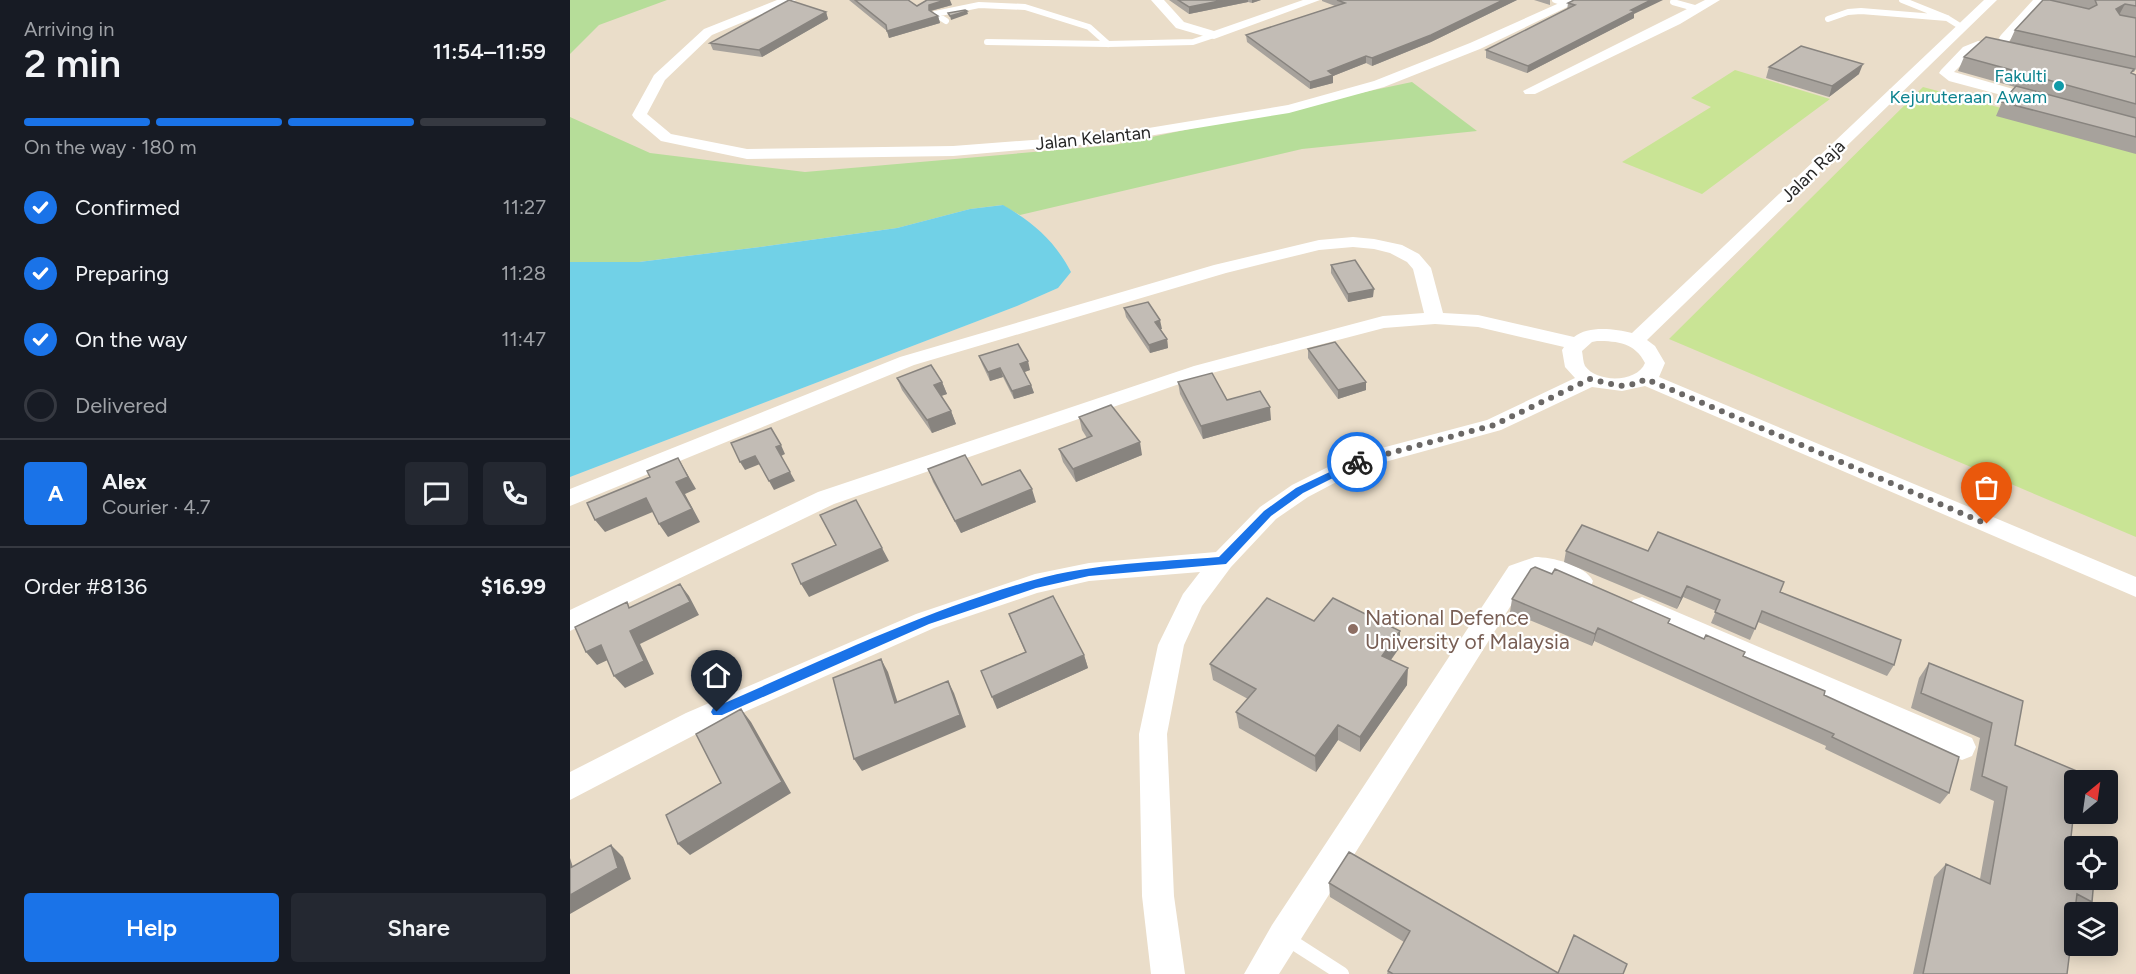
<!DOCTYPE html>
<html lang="en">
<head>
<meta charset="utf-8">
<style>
	:root { --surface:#171b24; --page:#242831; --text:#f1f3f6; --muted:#9ea1a6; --line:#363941; --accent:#1a73e8 }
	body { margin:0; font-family:Figtree,sans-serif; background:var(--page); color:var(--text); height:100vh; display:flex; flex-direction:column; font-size:22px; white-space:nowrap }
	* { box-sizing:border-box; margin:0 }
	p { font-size:20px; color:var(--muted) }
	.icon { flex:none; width:33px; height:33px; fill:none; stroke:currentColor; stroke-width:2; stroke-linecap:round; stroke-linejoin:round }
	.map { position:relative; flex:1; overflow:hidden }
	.drawer { display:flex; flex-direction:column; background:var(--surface); width:570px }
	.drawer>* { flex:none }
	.needle { width:39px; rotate:29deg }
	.tools { position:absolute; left:1494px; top:770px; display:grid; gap:12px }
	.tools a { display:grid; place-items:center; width:54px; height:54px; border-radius:6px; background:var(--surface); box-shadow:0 3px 15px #0003; font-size:30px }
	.pin { position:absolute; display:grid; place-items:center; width:51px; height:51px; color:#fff; margin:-62px -26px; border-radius:50% 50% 50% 0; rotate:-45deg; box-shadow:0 0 6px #0007 }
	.pin .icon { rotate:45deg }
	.courier { position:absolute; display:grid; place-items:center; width:60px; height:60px; margin:-30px; border:4px solid #1a73e8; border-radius:50%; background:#fff; color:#222; box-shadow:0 2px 8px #0007 }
	.overview em { font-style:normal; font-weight:600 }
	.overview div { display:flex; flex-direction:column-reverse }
	.overview { display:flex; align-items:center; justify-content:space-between; height:102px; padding:0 24px }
	h1 { font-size:39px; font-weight:600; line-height:45px }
	.bar { display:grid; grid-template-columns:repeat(4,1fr); gap:9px 6px; align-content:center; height:72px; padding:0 24px }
	.bar i { height:8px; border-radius:4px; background:var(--line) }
	.bar .active { background:var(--accent) }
	.bar p { grid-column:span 4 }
	.line { display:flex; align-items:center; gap:15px; padding:0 24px; border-top:2px solid var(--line) }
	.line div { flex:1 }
	.round { display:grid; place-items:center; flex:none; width:63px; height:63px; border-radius:6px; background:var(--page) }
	ol { padding:0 24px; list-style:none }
	li { display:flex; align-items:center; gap:18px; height:66px }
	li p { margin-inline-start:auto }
	li .icon { padding:6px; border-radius:50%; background:var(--accent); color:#fff; stroke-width:4 }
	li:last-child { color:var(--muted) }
	li i { width:33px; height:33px; border:3px solid var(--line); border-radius:50% }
	.primary-button { display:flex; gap:12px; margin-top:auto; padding:12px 24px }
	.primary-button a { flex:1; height:69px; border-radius:6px; background:var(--accent); color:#fff; font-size:24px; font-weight:600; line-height:69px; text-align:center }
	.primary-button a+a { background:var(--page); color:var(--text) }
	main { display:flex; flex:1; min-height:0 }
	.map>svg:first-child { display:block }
	.education { fill:#eaddc9; fill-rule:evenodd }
	.green { fill:#b6dd99 }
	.pitch { fill:#c9e495 }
	.water { fill:#71d1e7 }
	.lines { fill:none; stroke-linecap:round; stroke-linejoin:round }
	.service-far1 { stroke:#fff; stroke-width:6 }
	.service { stroke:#fff; stroke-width:14 }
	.minor { fill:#fff; fill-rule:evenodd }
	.wall { fill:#a7a29c }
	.shaded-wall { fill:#88847f }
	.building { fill:#c2bcb5; stroke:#88847f; stroke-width:1.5 }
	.route { fill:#1a73e8 }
	.done { stroke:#6b6866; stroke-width:6; stroke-dasharray:0 10.8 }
	.culture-dot { fill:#0f9aa8; stroke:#fff; stroke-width:2 }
	.education-dot { fill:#8d6e63; stroke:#fff; stroke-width:2 }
	.labels { text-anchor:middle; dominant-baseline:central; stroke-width:4.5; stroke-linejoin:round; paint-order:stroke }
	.far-culture-label { font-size:18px; fill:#0d838f; stroke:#fff; text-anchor:end }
	.far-street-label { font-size:18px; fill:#272727; stroke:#fff }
	.education-label { font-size:21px; fill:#785e54; stroke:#fff; text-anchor:start }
</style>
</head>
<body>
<main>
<section class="drawer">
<div class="overview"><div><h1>2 min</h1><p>Arriving in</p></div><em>11:54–11:59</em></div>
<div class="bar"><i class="active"></i><i class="active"></i><i class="active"></i><i></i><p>On the way · 180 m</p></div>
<ol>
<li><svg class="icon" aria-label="check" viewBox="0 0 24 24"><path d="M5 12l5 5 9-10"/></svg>Confirmed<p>11:27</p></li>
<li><svg class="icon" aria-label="check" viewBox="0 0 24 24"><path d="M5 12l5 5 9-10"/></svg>Preparing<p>11:28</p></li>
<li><svg class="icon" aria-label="check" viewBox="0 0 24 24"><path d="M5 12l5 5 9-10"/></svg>On the way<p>11:47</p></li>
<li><i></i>Delivered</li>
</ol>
<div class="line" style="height:108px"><b class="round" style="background:var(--accent);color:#fff">A</b><div><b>Alex</b><p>Courier · 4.7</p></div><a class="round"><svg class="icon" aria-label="chat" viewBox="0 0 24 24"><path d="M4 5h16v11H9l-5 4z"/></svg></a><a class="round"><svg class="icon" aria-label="phone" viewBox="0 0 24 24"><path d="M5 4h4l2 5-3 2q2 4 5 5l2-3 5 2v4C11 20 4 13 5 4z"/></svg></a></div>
<div class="line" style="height:78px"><div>Order #8136</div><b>$16.99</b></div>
<div class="primary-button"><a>Help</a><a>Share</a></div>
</section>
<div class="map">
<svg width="1566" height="974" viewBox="0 0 1566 974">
	<rect width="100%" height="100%" fill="#e9e1da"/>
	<path class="education" d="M0,0h1566v974h-1566v-497l447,-171 41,-18 -38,-73 -450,47zM1504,780h34v33h-34zM1504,846h34v33h-34zM1504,912h34v33h-34z"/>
	<path class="green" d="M0,0h97l-68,25 -29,29z
		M842,82l65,49 -175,18 -282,66 -18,-10 -32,4 -73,19 -130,18 -128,16h-69v-145l80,36 155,19 309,-27z"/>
	<path class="pitch" d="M1165,70l95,29 -128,95 -80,-32 89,-55 -20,-9z
		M1353,87l213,57v393l-467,-198z"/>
	<path class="water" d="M433,205c31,18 51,35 68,67l-13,16 -41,18 -447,171v-215h69l128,-16 130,-18 73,-19z"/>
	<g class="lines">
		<path class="service-far1" d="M985,0l12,4
			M1332,0l45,18 16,10
			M1103,2l25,7
			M1258,19l20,-7 13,-1 86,7
			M376,21l-11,-7 44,-9 46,2 64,20 19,17
			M417,42l121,2 85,-2 21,-7"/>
		<path class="service" d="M716,938l56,36"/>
		<path class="minor" d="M207,0h19l-84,35 -47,45 -18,34 24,20 76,15 206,-3 159,-12 176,-29 86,-24 96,-38 96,-43h16l-102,49 -96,38 -95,26 -177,29 -159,14 -206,3 -86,-18 -27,-23 -2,-3 22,-40 50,-46z
			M581,0h13l20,22 30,9 89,-31h17l-106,39 -38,-11z
			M1135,0h15l-40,24 -145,70h-10l-2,-3z
			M1414,0h13l-350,340 8,6 10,17 -6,14 477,200v20l-491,-211 -23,5 -30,-4 -91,43 -138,38 -55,29 -32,22 -45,48 -29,39 -18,39 -17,89 7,162 11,78h-34l-9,-78 -3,-162 19,-89 25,-51 17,-22 -111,9 -52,12 -103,35 -228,101 -136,71v-28l116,-59 230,-99 119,-40 54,-11 127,-11 44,-45 32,-22 56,-28 139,-37 88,-42 -10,-11 -3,-17 2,-3 -86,-20 -43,-3 -51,4 -176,46 -374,130 -264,127v-21l248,-118 376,-126 189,-50 41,-3 -11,-44 -6,-7 -17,-9 -16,-4 -21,-2 -34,3 -93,23 -312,92 -344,141v-17l330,-132 314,-92 105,-25 34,-3 21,2 28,6 17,9 12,14 12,45 35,2 96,22c15,-12 41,-8 58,-4zM1027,341c21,0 38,2 48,22 -8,20 -48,20 -60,3 -2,-4 -2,-10 -3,-15l10,-9z
			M1463,0h12l-36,41h-8l-2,-3 2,-3z
			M1408,41l31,4 6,4 -6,4 -32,-4 -23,23 90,26 2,3 -2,3 -5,1 -90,-24 -10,-8 2,-3 22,-23z
			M965,557c17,0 50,8 58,24l-3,7 -9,2c-18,-5 -35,-20 -54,-10l-248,394h-35l28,-49 237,-359z
			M1072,597l330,141 4,9 -4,9 -10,4 -10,-4 -319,-142 -4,-7 4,-7z"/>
	</g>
	<path class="wall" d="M279,0h59l9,6 35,-1 -21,6 7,5 2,7 -51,15 -2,-7z
		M599,0h92l-9,3 -4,-1 -59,12z
		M752,0h195l-86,42 -59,24 -6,-3 -33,13v7l-23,6 -63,-47 -1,-7 89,-29 -13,-5z
		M964,0h16v5z
		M1473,0h93v69l-2,3h-2l-1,2 5,1v79l-140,-38 6,-14 13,-15 -57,-16 6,-14 45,-14 6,-13z
		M998,3l66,11v4l-107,55 -41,-15v-8l81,-40z
		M256,12l2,7 -66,38 -49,-7 -3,-7z
		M1199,67l90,7 -30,23 -63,-19z
		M761,265l42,32 -25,5 -17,-29z
		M554,308l38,21h-2l7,10 1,9 -18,5 -24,-36z
		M738,349l58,33v8l-28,9 -30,-41z
		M409,356l51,14 -6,2 7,13 3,8 -20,6 -11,-22 -13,4 -8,-17z
		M327,378l45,4 5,12 -6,2 10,15 5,13 -24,9 -30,-43z
		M608,382l49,18 44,20 -68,19 -23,-45z
		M509,417l63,38 -66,27 -13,-20 -4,-13 28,-11 -5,-8z
		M358,469l54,16 54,17 -75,31 -28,-51z
		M996,551h82l132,41 114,73 -7,11 -129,-54 -8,18 -39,-17 5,-12 -33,-14 -6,12 -113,-47z
		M942,599l157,25 74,32 81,39 125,98 -9,11 -115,-55 1,-3 -232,-105 -2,5 -82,-34z
		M439,614l75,41 4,13 -91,41 28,-57z
		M744,621l86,10v16l-9,13 16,25 -47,67 -22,-12 -22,32 -77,-44 -3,-16 12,-13 -35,-19 -3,-16z
		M1359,663l86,82 77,157 -13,10h-5l-7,62h-154l21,-97 12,-13 34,15 14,-78 -24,-11 10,-52 -69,-30 8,-30z
		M759,883l229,90 65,1h-236l1,-3 16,-29 -74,-45z"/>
	<path class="shaded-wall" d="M375,0h5l2,5 -22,6 -1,-1v-5z
		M654,0h24v2l-59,12v-7z
		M682,0h9l-9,3z
		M933,0h14l-86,42 -59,24v-8z
		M1081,0h12l-29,14v4l-107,55 1,-7 103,-56z
		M1555,4l-7,13 -2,-8z
		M397,11l1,3 -17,6 -1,-4z
		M256,12l2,7 -66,38 -3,-7z
		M368,16l2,7 -51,15 -2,-7z
		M796,56v7l-33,13v7l-23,6v-7l18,-11z
		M1293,64l-4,10 -30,23 3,-11z
		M804,289l-1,8 -25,5v-8z
		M590,320l2,9 -6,1 -1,-8z
		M597,339l1,9 -18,5 -1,-8z
		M458,361l2,9 -8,3 -2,-9z
		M430,368l3,9 -13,4 -2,-9z
		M372,382l5,12 -9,3 -4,-12z
		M796,382v8l-28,9v-9z
		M461,385l3,8 -20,6 -2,-8z
		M700,407l1,13 -68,19 -2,-13z
		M381,411l5,13 -24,9 -5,-13z
		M570,442l2,13 -66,27 -3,-13z
		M211,445l4,9 -4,2 -5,-9z
		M185,456l5,8 -15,6 -5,-8z
		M108,458l18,31 -11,5 15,28 -32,15 -9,-13 17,-42z
		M220,472l5,9 -21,9 -5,-9z
		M462,489l4,13 -75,31 -6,-12z
		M76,498l9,13 -50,21 -10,-12z
		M312,548l7,13 -80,36 -8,-13z
		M110,584l9,12 10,19 -59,29 14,30 -29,14 -11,-12 16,-45z
		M1117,586l-4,11 -6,12 4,-11z
		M1028,628l-4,13 -2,5 3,-12z
		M830,631v16l-18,25v-16z
		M31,645l11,13 -15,7 -11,-13z
		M514,655l4,13 -91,41 -5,-12z
		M311,659l7,13 14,44 -7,-13z
		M838,668l-1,17 -47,67v-15z
		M378,681l6,12 12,34 -104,44 -8,-12z
		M171,709l10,13 40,71 -101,62 -12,-11 104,-62z
		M768,725v15l-22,32 -1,-16z
		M41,845l12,12 8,22 -61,35v-19z
		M0,858l8,25 -8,-7z"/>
	<path class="building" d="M219,0l37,12 -67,38 -49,-7z
		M285,0h53l9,6 10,-6h18l-16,5v5l9,6 -51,15 -1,-6z
		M608,0h46l-35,7z
		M767,0h166l-72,35 -59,23 -6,-2 -38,15 5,4 -23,7 -64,-47 99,-32z
		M1004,0h77l-20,10 4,1 -107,55 -42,-16 89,-45 -7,-2z
		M1473,0h7l39,9 8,-4 -2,-5h41v6l-11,-2 -9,5 4,6 16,3v39l-121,-27z
		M395,10l2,1 -17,5 -2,-3z
		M1416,37l148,32 -3,4 5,2v29l-172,-47z
		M1231,46l62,18 -31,22 -63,-19z
		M1446,86l120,32v19l-134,-35z
		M785,260l19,29 -26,5 -17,-29z
		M578,302l12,18 -5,2 12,17 -18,6 -25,-37z
		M765,342l31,40 -28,8 -30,-41z
		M448,344l10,17 -8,3 11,21 -19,6 -12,-23 -12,4 -9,-16z
		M361,365l11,17 -8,3 17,26 -24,9 -30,-42z
		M642,373l15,27 33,-9 10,16 -69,19 -23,-44z
		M541,405l29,37 -67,27 -14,-20 33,-13 -13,-19z
		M201,428l10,17 -5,2 14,25 -21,9 -14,-25 -15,6 -9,-19z
		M395,455l17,30 38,-15 12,19 -77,32 -27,-52z
		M108,458l10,19 -12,5 16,27 -33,15 -13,-26 -51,22 -8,-17 63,-26 -3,-6z
		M286,500l26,48 -81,36 -9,-20 44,-19 -16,-30z
		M1012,525l66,26 10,-19 126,50 -4,10 121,48 -7,25 -132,-54 -7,18 -40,-17 5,-12 -33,-14 -6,12 -115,-47z
		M965,567l17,7 3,-5 115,50 -2,4 36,16 2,-4 39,17 -2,4 82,35 -1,4 135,62 -10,36 -117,-56 2,-3 -236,-106 -3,6 -83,-35 19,-30z
		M110,584l10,18 -60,29 14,30 -30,15 -13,-31 -15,7 -11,-25 52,-25 2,6z
		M483,596l31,59 -92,42 -11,-26 45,-19 -17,-38z
		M697,598l47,23 19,-23 67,33 -18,25 26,12 -48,69 -22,-12 -23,31 -79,-44 20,-23 -46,-25z
		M311,659l14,44 53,-22 12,34 -106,44 -21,-81z
		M1359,663l94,38 -8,44 64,27 -1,8h-4v30l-5,45 5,2v22h20l-2,23 -15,-8 -10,80h-144l23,-110 44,20 17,-97 -25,-11 10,-53 -71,-30z
		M171,709l41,73 -104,62 -12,-29 55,-32 -25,-49z
		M41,845l7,23 -48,27v-27z
		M779,852l209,121 16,-38 53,29 -4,10h-230l-5,-3 22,-40 -81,-48z"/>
	<path class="route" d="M787,459l4,1v4l-58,29 -32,23 -45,48 -137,12 -53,12 -107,36 -207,91h-9l-2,-3 2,-4c105,-45 210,-97 321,-128 60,-17 124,-18 185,-23l45,-46 32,-23z"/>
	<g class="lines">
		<path class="done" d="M787,462l137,-37 96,-46 30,7 15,-2 11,-5 341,145"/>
	</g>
	<circle class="culture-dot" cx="1489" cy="86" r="6"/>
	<circle class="education-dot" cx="783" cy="629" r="6"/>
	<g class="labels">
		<g class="far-culture-label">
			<text x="1477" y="76">Fakulti<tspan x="1477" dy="21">Kejuruteraan Awam</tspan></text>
		</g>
		<g class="far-street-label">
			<text transform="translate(523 138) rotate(-6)">Jalan Kelantan</text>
			<text transform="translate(1243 171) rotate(-44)">Jalan Raja</text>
		</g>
		<g class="education-label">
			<text x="795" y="617">National Defence<tspan x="795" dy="24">University of Malaysia</tspan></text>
		</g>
	</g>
</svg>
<div class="tools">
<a><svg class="needle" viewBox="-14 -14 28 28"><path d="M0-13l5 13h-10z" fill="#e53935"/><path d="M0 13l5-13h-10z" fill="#9ea1a6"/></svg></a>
<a><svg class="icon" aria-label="locate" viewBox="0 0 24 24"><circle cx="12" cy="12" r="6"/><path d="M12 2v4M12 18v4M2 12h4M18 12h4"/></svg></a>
<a><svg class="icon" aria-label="layers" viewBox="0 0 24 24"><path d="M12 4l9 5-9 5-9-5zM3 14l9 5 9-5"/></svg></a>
</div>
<div class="pin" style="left:1417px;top:524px;background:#ea580c"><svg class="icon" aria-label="bag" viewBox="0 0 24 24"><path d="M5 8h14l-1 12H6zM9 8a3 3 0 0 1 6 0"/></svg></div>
<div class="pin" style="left:147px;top:712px;background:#1f2937"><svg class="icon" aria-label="home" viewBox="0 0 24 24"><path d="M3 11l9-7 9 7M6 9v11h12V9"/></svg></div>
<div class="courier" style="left:787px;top:462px"><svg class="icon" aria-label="bike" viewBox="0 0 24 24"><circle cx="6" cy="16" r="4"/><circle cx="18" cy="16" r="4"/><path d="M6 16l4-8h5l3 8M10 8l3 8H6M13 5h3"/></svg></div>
</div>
</main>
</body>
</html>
